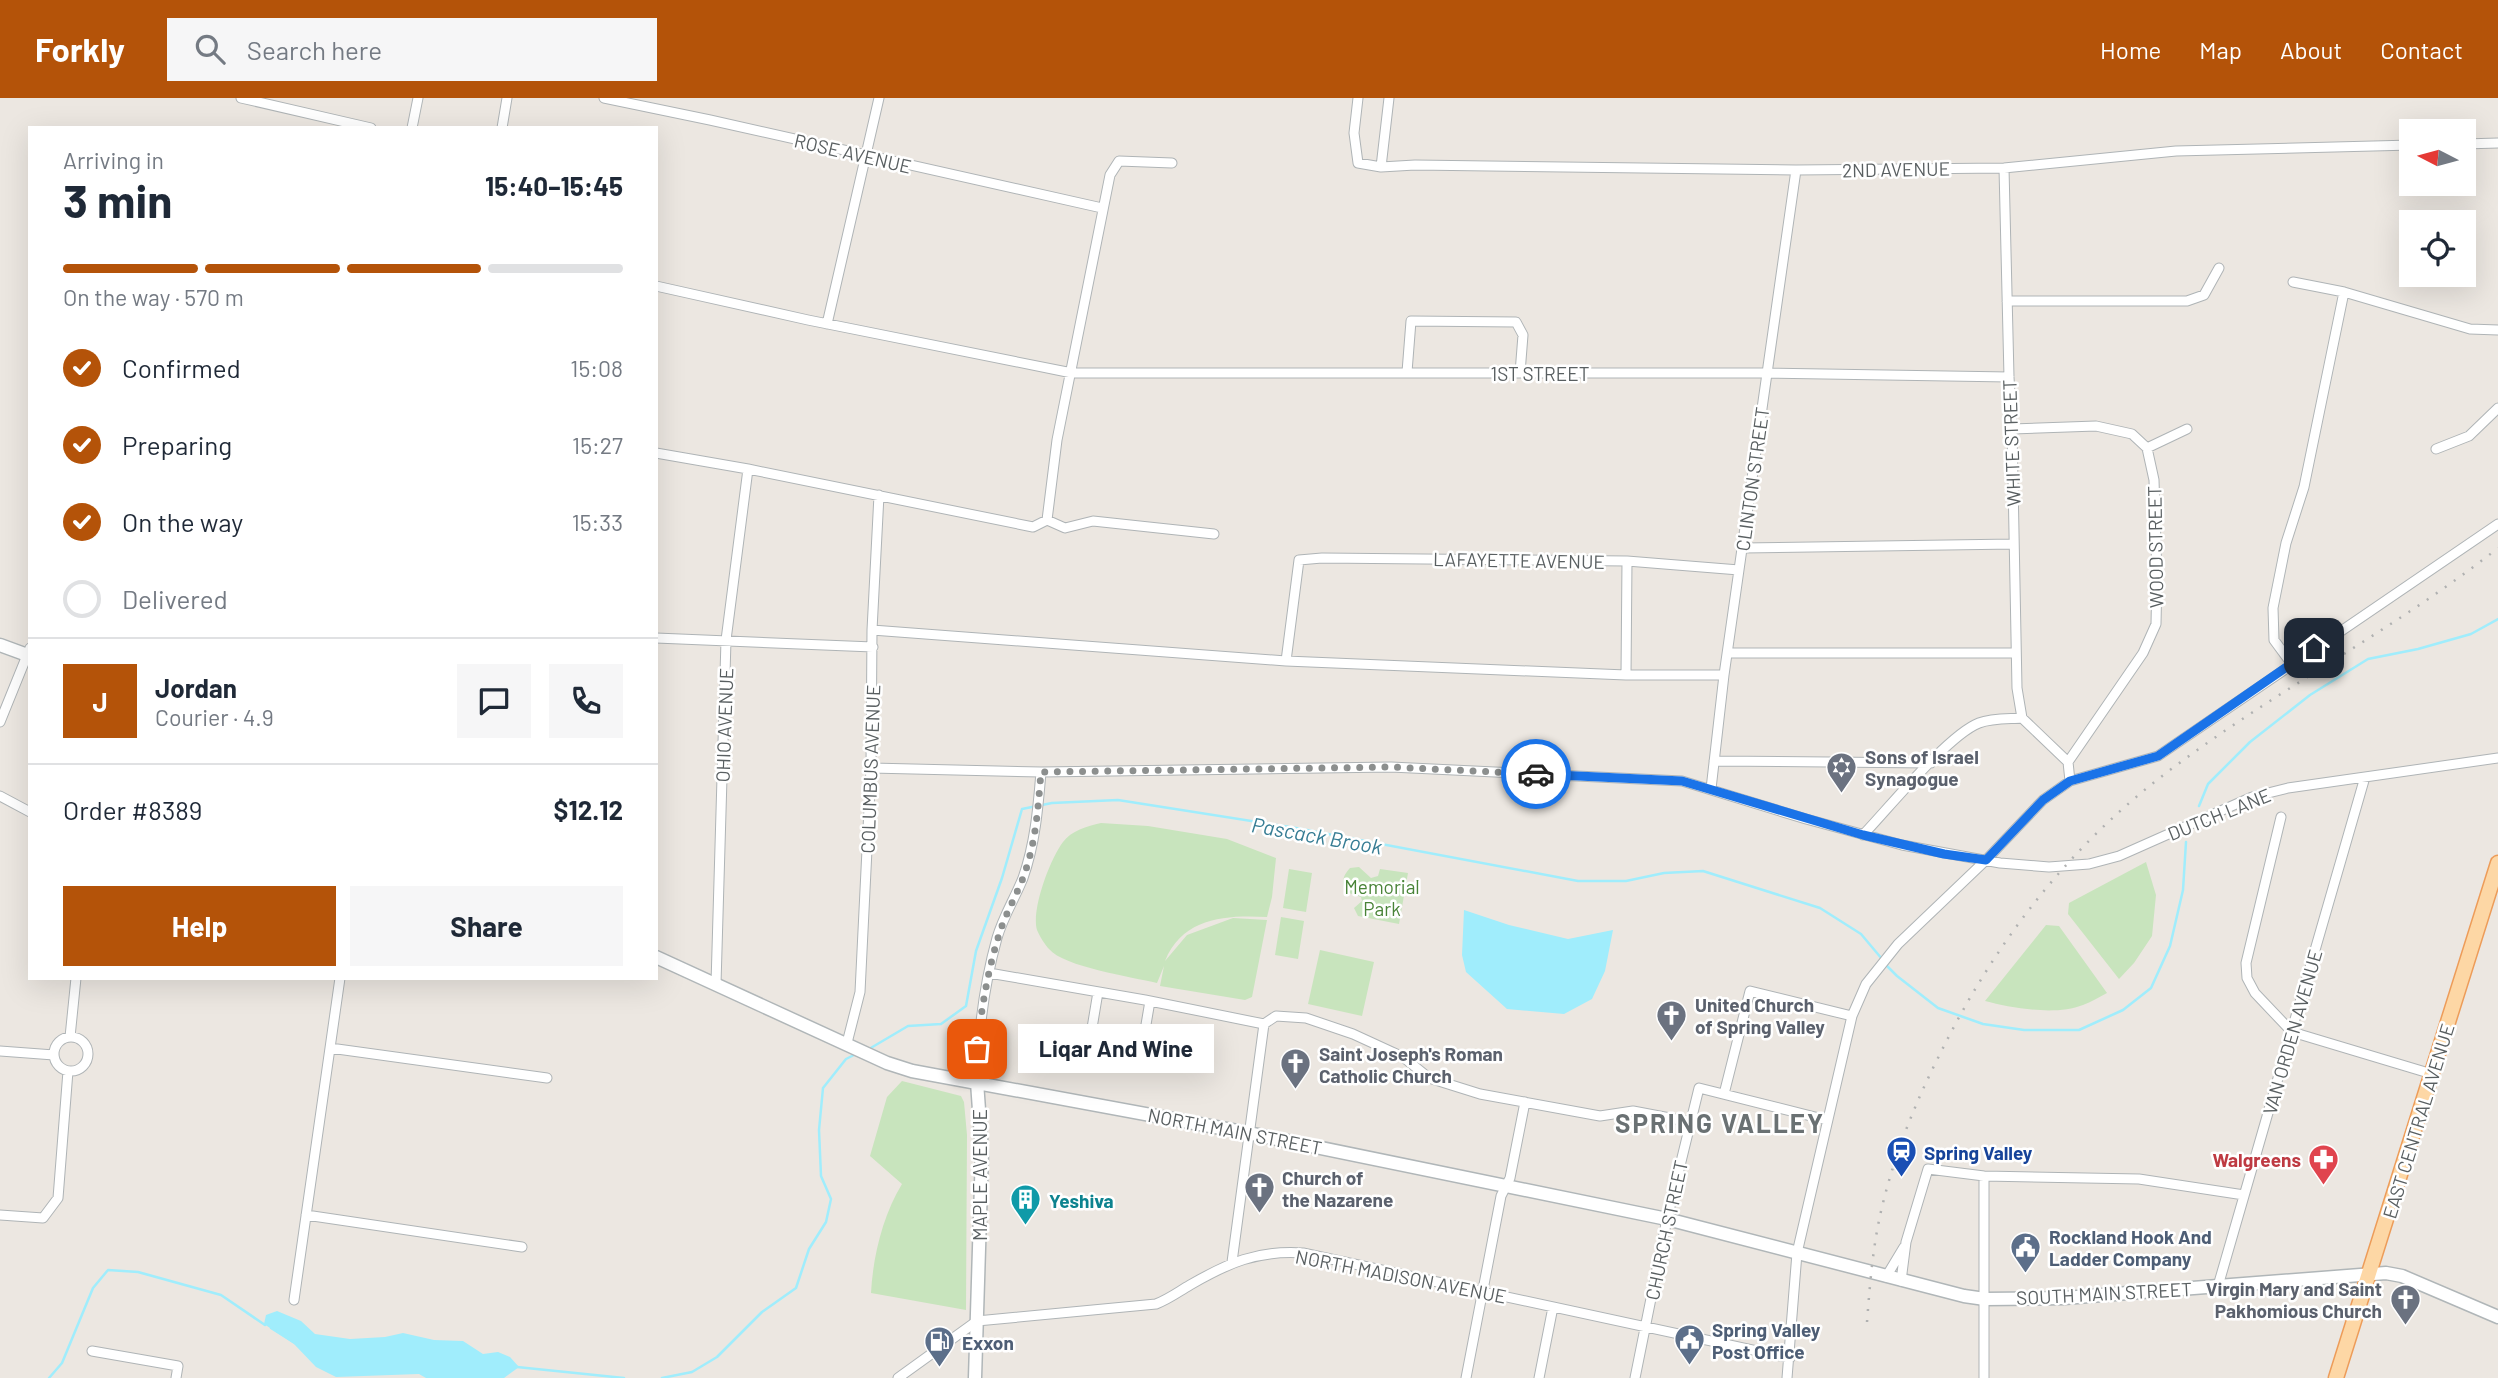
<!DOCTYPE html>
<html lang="en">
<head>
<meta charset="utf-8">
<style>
	:root { --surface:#fff; --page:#f6f6f7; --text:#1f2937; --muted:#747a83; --line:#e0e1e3; --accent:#b45309 }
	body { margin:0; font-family:Barlow,sans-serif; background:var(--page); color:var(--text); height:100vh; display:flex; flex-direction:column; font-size:26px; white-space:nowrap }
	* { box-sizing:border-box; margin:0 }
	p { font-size:23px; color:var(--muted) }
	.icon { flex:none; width:38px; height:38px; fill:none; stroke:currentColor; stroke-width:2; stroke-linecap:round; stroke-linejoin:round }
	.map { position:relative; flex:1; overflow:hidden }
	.panel { position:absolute; left:28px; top:28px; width:630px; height:854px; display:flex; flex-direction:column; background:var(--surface); border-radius:0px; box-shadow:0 7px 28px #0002 }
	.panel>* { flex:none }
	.needle { width:46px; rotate:276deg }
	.controls { position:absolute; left:2399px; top:21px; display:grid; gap:14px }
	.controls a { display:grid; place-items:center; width:77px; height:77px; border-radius:0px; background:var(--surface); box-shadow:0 7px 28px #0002; font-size:35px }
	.pin { position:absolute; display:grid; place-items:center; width:60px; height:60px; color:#fff; margin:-30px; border-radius:14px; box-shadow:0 4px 10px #0006 }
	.courier { position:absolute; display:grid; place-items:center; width:70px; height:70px; margin:-35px; border:5px solid #1a73e8; border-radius:50%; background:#fff; color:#222; box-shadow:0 2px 9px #0007 }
	.bubble { position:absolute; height:49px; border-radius:0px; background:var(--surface); box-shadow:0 7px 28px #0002; font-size:23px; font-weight:700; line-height:49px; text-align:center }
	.head em { font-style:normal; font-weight:700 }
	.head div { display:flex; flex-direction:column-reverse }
	.head { display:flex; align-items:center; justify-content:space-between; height:119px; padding:0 35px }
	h1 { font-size:46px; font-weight:700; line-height:52px }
	.bar { display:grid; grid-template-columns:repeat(4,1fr); gap:10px 7px; align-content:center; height:84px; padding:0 35px }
	.bar i { height:9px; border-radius:5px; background:var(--line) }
	.bar .active { background:var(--accent) }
	.bar p { grid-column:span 4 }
	.line { display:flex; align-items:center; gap:18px; padding:0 35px; border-top:2px solid var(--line) }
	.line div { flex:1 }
	.round { display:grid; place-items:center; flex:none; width:74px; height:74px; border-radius:0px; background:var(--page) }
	ol { padding:0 35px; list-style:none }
	li { display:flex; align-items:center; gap:21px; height:77px }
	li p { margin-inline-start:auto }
	li .icon { padding:7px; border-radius:50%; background:var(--accent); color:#fff; stroke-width:4 }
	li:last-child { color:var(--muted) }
	li i { width:38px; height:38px; border:4px solid var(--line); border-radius:50% }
	.primary-button { display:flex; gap:14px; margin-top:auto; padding:14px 35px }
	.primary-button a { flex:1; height:80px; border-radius:0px; background:var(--accent); color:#fff; font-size:28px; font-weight:700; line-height:80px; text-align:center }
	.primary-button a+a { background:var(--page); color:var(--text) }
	header { display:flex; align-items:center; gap:42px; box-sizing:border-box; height:98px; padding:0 35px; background:var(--accent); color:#fff }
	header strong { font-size:33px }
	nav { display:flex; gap:38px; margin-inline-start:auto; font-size:24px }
	.search { width:490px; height:63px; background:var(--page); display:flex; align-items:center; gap:18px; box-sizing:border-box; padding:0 24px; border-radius:0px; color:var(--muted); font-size:26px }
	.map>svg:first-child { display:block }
	.green { fill:#c8e4bd }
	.water { fill:#a0edfc }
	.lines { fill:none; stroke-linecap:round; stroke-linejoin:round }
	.stream { stroke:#a0edfc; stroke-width:2.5 }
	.street-casing { stroke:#afb4b6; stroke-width:11 }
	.secondary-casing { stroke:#b0b6b8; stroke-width:15 }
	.primary-casing { stroke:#ed9c59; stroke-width:17 }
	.street { stroke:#fff; stroke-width:9 }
	.secondary { stroke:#fff; stroke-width:12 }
	.primary { stroke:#fdd7a5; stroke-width:14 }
	.rail { stroke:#b0b1b1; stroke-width:2.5; stroke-dasharray:2 9; stroke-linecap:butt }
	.done { stroke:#8c8f8e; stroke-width:7; stroke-dasharray:0 12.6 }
	.route { stroke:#1a73e8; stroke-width:9 }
	.labels { text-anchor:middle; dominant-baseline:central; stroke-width:5; stroke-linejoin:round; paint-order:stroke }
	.street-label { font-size:19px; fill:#595f61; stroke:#fff }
	.worship-label { font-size:19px; font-weight:bold; fill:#5b616d; stroke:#fff; text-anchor:start }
	.park-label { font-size:19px; fill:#488337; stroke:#fff }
	.transit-label { font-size:19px; font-weight:bold; fill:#164399; stroke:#fff; text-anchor:start }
	.health-label { font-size:19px; font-weight:bold; fill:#be3a42; stroke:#fff; text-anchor:end }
	.culture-label { font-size:19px; font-weight:bold; fill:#0d838f; stroke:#fff; text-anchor:start }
	.service-label { font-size:19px; font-weight:bold; fill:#4e5e75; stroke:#fff; text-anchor:start }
	.water-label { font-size:21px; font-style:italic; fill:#377d94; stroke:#fff }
	.district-label { font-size:26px; font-weight:bold; letter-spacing:2px; fill:#6a7173; stroke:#fff }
</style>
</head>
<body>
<header>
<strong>Forkly</strong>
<div class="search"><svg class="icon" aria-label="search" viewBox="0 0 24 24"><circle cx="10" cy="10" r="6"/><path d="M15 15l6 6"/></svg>Search here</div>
<nav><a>Home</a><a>Map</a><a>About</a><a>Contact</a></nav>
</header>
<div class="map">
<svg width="2498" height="1280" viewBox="0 0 2498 1280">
	<rect width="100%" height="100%" fill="#ece7e1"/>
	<path class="green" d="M1101,725l47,3 79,13 49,19 -4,39 -5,20c-41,-2 -84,0 -102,44l22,-26 46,-17 34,2 -15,77 -7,3 -85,-14 4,-20 -7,17c-25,-6 -93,-16 -108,-34 -4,-4 -10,-14 -12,-19 -6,-20 13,-71 26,-88 8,-11 24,-16 38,-19z
		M2146,764l10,33 -4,41 -18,27 -15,16 -51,-65 1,-11z
		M1359,769l12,11 7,-2 2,-7 28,4 -9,51 -41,-8 -4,-8 8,-7 -1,-4 -15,-5c-5,-11 -3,-16 4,-24z
		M1289,771l23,4 -6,39 -23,-4z
		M1281,819l23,4 -6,38 -23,-4z
		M2046,827l13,1 48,67c-8,4 -16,9 -24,12 -28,11 -71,3 -98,-4z
		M1320,852l54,12 -12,54 -54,-12z
		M902,983l59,15 3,6 3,33 -1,175 -95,-17c2,-37 12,-78 31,-109l-32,-28 17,-59z"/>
	<path class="water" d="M1464,812l45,15 59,14 45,-9 -8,41 -13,28 -28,15 -57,-5 -41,-37 -4,-17z
		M277,1213l24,10 14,13 35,5 35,-2 18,-4 31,7 29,1 20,13 15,-2 12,5 9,10 -15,11h-78l-7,-4 -83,3 -20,-10 -22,-23 -30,-20 2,-9z"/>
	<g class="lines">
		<path class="stream" d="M2199,708l9,-22 42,-42 60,-47 58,-36 50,-10 53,-15 27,-15
			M1886,867l11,11 41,32 45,16 41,6h55l44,-20 28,-22 19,-42 13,-56 3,-48
			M869,951l39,-23 33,-2 25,-18 10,-55 26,-73 20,-69 30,-6 66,-3 178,28 282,53h48l38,-8 39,-2 117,37 41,26 21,25
			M271,1230l27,17
			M517,1269l107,11
			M49,1280l13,-15 31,-75 15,-18 30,2 83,23 44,30
			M662,1280l30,-6 25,-15 45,-45 34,-24 13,-39 17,-27 5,-23 -10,-23 -2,-46 4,-42 23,-29 10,-5"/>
		<defs>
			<path id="street" d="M241,0l130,30
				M604,0l106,22 392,88
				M1358,0l-4,35 4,30 23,4 34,-2 381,5 208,-2 172,-17 236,-6
				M412,30l6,-30
				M502,30l5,-30
				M2464,46l34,-1
				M1381,69l8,-69
				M2004,70l5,209 3,52 5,259 5,30
				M2293,184l51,10 126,37 28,1
				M656,188l152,34 264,53h694l243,4
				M2007,203h180l17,-6 15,-27
				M827,226l52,-226
				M1407,274l4,-51 105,1 7,13 -3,38
				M2012,331l84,-3 36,8 15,14 7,32 3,97 -1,47 -13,29 -75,109
				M2147,350l40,-19
				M2436,351l33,-13 29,-28
				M656,355l92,16 285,58 14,-7
				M1047,422l10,-80 53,-265 9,-14 53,2
				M1047,422l18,8 28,-7 121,13
				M1743,450l271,-4
				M872,532l414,31 340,14h98
				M656,540l217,9
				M1728,555h288
				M1286,563l13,-101 23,-2 305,3 112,9
				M2291,565l-17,-23 -1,-32 13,-65 18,-56 40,-195
				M1626,577l1,-114
				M0,624l30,-74
				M1714,663l217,2
				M871,670l170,4 350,-5 291,14 124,38 96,26 98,18 49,4 40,-3 30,-8 133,-59 36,-9 210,-30
				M1711,691l13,-114 72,-505
				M0,698l30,16
				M2281,719l-35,146 1,15 8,15 37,39 140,42
				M1863,737c25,-26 85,-100 116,-112 13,-5 29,-4 43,-5l46,44 2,19
				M989,875l156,27 119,24
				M716,886l10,-344 22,-171
				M1264,926l12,-8 30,2 47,16 50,23 26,21 51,16 120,22 33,-5 58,11
				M54 956a17 17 0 1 1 34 0a17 17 0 1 1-34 0Z
				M70,939l6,-59
				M1090,942l8,-48
				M847,945l13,-51 11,-224 1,-138 7,-135
				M330,950l217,30
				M0,953l54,4
				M1141,956l9,-53
				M977,984c1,-49 7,-97 20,-144 6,-21 18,-40 26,-60 12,-34 15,-69 18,-106
				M1724,996l26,-103 102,25
				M0,1117l43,3 15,-20 10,-127
				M306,1117l216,32
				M1232,1164l32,-238
				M1886,1179l18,-30
				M1901,1183l5,-39 22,-73 56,7 155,3 105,16
				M2218,1188l147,-509
				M294,1202l46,-322
				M92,1253l86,15 -2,12
				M898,1280l79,-57 179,-17c13,-5 22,-12 34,-19 38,-22 67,-35 113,-32l487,105
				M1466,1280l35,-182 9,-18 15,-76
				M1539,1280l14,-71
				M1635,1280l32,-159 32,-131 128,32
				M1787,1280l10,-125 55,-237 14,-32 32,-40 88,-84 57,-60 27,-19 88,-25 340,-232
				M1984,1280v-202"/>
			<path id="secondary" d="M0,547l30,11
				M656,859l231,106 25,8 336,62 419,86 297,77 21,3 79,-1 322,-25 16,3 96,41
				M975,1280l7,-226 -5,-70"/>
			<path id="primary" d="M2336,1280l162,-515"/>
		</defs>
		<use href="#street" class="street-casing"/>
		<use href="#secondary" class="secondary-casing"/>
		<use href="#primary" class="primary-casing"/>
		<use href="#street" class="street"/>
		<use href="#secondary" class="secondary"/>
		<use href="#primary" class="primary"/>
		<path class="rail" d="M1867,1224c3,-39 6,-78 15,-115 13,-54 33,-104 58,-153 55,-112 130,-209 230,-284 106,-80 224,-140 328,-222"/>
	</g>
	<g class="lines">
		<path class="done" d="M977,951c4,-37 10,-75 21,-111 6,-21 17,-40 25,-60 13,-35 15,-70 18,-106l350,-5 145,7"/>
		<path class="route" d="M1536,676l146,7 181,54 81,19 42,6 57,-60 27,-19 88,-25 156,-108"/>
	</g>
	<defs>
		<symbol id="synagogue-pin" viewBox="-11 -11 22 30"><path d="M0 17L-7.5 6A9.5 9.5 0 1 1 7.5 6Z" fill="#6b7280" stroke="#fff"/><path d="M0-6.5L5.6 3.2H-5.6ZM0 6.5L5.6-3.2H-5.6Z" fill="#fff"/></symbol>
		<symbol id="church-pin" viewBox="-11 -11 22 30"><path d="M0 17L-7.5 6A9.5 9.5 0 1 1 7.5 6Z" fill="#6b7280" stroke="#fff"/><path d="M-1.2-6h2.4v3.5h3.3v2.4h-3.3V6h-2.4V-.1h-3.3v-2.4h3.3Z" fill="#fff"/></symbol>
		<symbol id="station-pin" viewBox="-11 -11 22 30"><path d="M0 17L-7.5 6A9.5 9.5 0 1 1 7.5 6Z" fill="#1a4fb4" stroke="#fff"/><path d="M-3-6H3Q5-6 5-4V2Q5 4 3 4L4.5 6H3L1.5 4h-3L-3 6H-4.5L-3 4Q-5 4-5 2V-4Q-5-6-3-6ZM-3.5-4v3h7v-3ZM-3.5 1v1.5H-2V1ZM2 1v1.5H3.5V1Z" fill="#fff"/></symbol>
		<symbol id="pharmacy-pin" viewBox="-11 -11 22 30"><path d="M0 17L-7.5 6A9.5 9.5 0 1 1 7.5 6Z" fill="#e0444e" stroke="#fff"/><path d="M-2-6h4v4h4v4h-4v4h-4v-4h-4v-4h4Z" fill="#fff"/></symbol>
		<symbol id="building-pin" viewBox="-11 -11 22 30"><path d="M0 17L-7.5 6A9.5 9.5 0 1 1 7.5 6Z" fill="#0f9aa8" stroke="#fff"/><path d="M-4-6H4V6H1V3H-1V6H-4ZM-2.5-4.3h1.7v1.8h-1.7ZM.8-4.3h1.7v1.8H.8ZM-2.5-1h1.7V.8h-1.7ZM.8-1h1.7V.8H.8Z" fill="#fff"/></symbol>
		<symbol id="civic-pin" viewBox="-11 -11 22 30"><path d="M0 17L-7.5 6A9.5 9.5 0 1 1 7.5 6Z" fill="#5c6f8a" stroke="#fff"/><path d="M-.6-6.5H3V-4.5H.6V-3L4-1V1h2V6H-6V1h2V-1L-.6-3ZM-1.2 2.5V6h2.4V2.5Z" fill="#fff"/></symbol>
		<symbol id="fuel-pin" viewBox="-11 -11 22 30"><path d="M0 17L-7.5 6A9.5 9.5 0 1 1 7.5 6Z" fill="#5c6f8a" stroke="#fff"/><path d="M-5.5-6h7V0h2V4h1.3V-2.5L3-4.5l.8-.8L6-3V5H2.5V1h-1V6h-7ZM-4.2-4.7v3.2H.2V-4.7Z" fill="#fff"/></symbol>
	</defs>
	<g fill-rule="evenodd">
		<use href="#synagogue-pin" x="1824" y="652" width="35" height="47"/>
		<use href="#church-pin" x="1654" y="900" width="35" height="47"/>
		<use href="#church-pin" x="1278" y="948" width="35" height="47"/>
		<use href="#station-pin" x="1884" y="1036" width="35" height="47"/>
		<use href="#pharmacy-pin" x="2306" y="1044" width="35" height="47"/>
		<use href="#church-pin" x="1242" y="1072" width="35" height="47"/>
		<use href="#building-pin" x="1008" y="1084" width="35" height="47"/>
		<use href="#civic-pin" x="2008" y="1132" width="35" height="47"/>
		<use href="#church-pin" x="2388" y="1184" width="35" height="47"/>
		<use href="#civic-pin" x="1672" y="1224" width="35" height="47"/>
		<use href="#fuel-pin" x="922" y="1226" width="35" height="47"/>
	</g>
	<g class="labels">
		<g class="street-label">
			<text transform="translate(853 55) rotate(13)">ROSE AVENUE</text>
			<text transform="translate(1896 71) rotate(-1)">2ND AVENUE</text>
			<text x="1540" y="275">1ST STREET</text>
			<text transform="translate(2011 345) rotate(-92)">WHITE STREET</text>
			<text transform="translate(1752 381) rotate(-82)">CLINTON STREET</text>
			<text transform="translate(2155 449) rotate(-91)">WOOD STREET</text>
			<text transform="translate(1519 462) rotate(1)">LAFAYETTE AVENUE</text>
			<text transform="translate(724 627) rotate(-88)">OHIO AVENUE</text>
			<text transform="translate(870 671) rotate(-88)">COLUMBUS AVENUE</text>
			<text transform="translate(2219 716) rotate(-22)">DUTCH LANE</text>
			<text transform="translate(2292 934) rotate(-74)">VAN ORDEN AVENUE</text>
			<text transform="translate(2418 1023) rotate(-73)">EAST CENTRAL AVENUE</text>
			<text transform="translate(1235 1033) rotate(11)">NORTH MAIN STREET</text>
			<text transform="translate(979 1077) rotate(-90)">MAPLE AVENUE</text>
			<text transform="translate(1666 1132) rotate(-78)">CHURCH STREET</text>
			<text transform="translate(1401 1178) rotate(11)">NORTH MADISON AVENUE</text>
			<text transform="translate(2104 1195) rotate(-3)">SOUTH MAIN STREET</text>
		</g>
		<g class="worship-label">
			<text x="1865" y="658">Sons of Israel<tspan x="1865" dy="22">Synagogue</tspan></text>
			<text x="1695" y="906">United Church<tspan x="1695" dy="22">of Spring Valley</tspan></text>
			<text x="1319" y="955">Saint Joseph's Roman<tspan x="1319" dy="22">Catholic Church</tspan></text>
			<text x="1282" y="1079">Church of<tspan x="1282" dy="22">the Nazarene</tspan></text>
			<text x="2382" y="1190" text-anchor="end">Virgin Mary and Saint<tspan x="2382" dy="22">Pakhomious Church</tspan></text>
		</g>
		<g class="park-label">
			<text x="1382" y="788">Memorial<tspan x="1382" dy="22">Park</tspan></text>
		</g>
		<g class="transit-label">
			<text x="1924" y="1054">Spring Valley</text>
		</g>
		<g class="health-label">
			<text x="2301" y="1061">Walgreens</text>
		</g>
		<g class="culture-label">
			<text x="1049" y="1102">Yeshiva</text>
		</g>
		<g class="service-label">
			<text x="2049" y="1138">Rockland Hook And<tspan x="2049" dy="22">Ladder Company</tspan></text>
			<text x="1712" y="1231">Spring Valley<tspan x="1712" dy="22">Post Office</tspan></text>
			<text x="962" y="1244">Exxon</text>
		</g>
		<g class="water-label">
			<text transform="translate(1317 737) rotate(10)">Pascack Brook</text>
		</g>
		<g class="district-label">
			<text x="1720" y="1024">SPRING VALLEY</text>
		</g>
	</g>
</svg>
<div class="controls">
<a><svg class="needle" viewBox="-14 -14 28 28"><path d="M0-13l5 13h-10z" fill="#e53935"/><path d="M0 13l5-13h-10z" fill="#747a83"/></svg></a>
<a><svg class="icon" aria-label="locate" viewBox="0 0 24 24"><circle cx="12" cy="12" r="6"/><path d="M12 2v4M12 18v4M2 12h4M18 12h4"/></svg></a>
</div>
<div class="pin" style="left:977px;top:951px;background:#ea580c"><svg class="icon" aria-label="bag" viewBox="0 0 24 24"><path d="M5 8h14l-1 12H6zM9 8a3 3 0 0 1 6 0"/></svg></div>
<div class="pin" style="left:2314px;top:550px;background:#1f2937"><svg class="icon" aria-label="home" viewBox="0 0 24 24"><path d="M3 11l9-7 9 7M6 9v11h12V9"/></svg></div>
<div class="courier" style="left:1536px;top:676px"><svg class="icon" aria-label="car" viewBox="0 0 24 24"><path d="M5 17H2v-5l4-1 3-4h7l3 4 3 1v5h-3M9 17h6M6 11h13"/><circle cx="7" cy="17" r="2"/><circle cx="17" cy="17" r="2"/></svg></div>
<div class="bubble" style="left:1018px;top:926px;width:196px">Liqar And Wine</div>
<section class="panel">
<div class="head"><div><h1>3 min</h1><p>Arriving in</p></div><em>15:40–15:45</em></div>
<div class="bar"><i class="active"></i><i class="active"></i><i class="active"></i><i></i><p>On the way · 570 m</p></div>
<ol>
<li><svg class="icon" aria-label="check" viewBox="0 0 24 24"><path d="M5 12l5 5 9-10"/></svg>Confirmed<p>15:08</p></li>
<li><svg class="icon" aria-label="check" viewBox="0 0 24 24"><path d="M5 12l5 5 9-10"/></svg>Preparing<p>15:27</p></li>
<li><svg class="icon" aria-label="check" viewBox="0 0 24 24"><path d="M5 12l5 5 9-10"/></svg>On the way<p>15:33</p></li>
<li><i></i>Delivered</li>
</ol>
<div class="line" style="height:126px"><b class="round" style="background:var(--accent);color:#fff">J</b><div><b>Jordan</b><p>Courier · 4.9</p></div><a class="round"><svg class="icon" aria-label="chat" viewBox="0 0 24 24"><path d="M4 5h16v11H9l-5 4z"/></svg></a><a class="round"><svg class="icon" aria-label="phone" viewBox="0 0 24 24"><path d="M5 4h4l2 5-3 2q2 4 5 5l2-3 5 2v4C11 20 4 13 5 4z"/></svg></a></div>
<div class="line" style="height:91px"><div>Order #8389</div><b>$12.12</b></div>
<div class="primary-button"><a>Help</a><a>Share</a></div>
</section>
</div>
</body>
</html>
